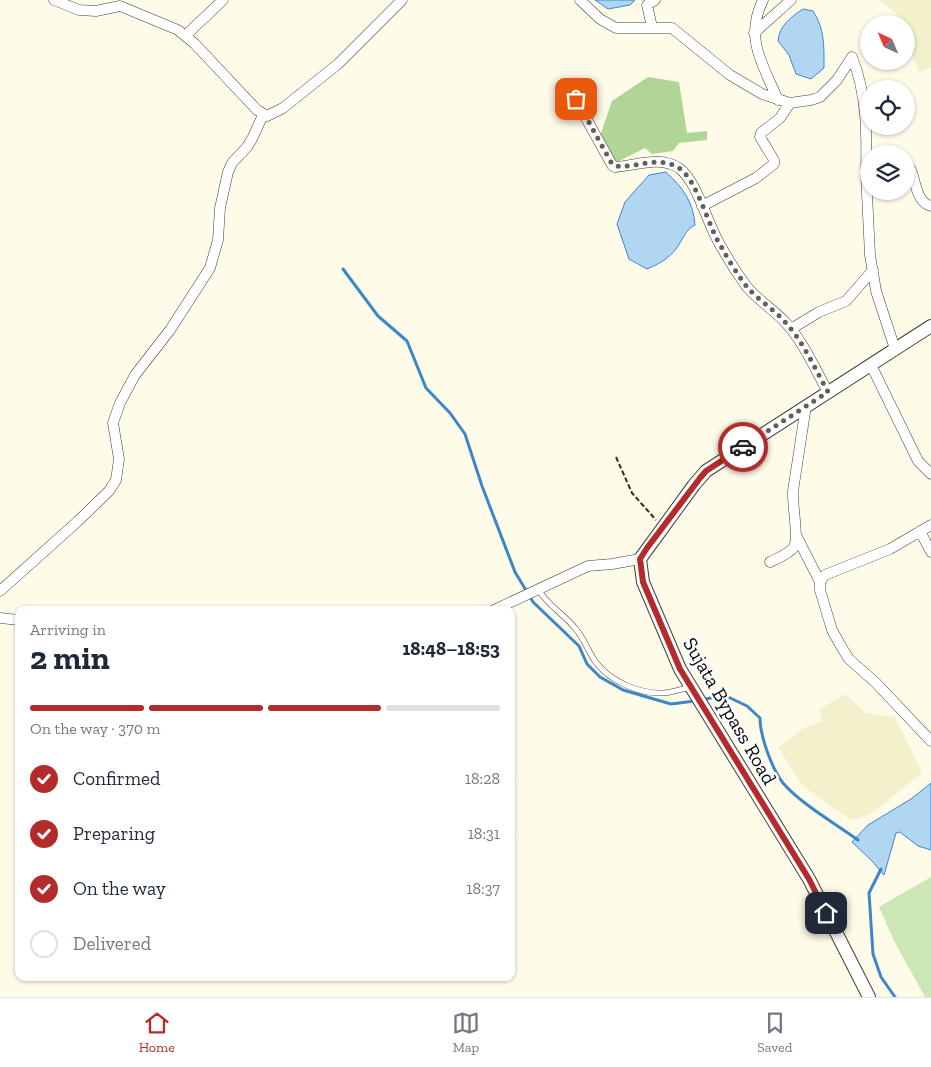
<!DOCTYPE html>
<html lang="en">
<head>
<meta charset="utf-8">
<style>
	:root { --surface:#fff; --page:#f6f6f7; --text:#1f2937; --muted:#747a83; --line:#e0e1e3; --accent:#b32c2b }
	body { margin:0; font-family:"Zilla Slab",serif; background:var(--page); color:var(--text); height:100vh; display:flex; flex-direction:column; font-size:19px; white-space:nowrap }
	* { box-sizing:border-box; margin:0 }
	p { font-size:16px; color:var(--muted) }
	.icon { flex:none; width:28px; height:28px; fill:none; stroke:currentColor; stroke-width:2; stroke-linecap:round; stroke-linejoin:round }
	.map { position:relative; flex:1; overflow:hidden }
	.drawer { position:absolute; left:15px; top:606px; width:500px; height:375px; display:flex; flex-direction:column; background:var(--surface); border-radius:10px; box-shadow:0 1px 4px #0004 }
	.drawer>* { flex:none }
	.needle { width:32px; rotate:316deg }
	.fabs { position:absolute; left:860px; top:15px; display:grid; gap:10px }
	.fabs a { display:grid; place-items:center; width:55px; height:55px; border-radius:50%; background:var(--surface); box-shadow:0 1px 4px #0004; font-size:25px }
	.pin { position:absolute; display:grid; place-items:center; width:42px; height:42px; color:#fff; margin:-21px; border-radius:10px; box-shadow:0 2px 8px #0006 }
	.courier { position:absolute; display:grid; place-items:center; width:50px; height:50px; margin:-25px; border:4px solid #b32c2b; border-radius:50%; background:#fff; color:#222; box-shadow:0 1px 6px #0007 }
	.head em { font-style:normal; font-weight:700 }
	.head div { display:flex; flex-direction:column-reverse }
	.head { display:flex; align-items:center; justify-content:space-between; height:85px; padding:0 15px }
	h1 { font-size:32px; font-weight:700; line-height:38px }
	.bar { display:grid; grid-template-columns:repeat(4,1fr); gap:8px 5px; align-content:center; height:60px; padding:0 15px }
	.bar i { height:6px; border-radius:4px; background:var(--line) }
	.bar .current { background:var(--accent) }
	.bar p { grid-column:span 4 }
	ol { padding:0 15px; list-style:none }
	li { display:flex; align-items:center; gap:15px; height:55px }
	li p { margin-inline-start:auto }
	li .icon { padding:5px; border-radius:50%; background:var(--accent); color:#fff; stroke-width:4 }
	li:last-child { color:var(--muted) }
	li i { width:28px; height:28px; border:2px solid var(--line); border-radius:50% }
	.tabs { display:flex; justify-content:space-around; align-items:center; height:70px; border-top:1px solid var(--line); background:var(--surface); font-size:14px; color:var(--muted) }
	.tabs a { display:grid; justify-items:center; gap:2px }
	.tabs .current { color:var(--accent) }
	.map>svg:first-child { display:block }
	.farmland { fill:#f2f1cb }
	.green { fill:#cce6b6 }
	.forest { fill:#afd696 }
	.water { fill:#b1d6f2; stroke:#3c87c6 }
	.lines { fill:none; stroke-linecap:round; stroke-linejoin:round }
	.stream { stroke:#3c87c6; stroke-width:3 }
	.service-casing { stroke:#3e3e3e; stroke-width:6 }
	.minor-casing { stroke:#3e3e3e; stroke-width:11 }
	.tertiary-casing { stroke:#3e3e3e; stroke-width:14 }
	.path { stroke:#2d2d2d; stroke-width:2; stroke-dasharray:5 2.5; stroke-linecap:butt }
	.service { stroke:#fff; stroke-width:5 }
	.minor { stroke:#fff; stroke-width:10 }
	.tertiary { stroke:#fff; stroke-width:12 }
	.done { stroke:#605f59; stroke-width:5; stroke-dasharray:0 9 }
	.route { stroke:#b32c2b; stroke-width:6 }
	.labels { text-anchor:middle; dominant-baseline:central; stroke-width:5; stroke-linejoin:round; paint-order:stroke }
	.street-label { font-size:20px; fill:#0b0b0b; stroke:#fff }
</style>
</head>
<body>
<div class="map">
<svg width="931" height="997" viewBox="0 0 931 997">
	<rect width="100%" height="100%" fill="#fefbe9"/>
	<path class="farmland" d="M879,0h52v67l-12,5 -13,-32v-16h-6l-5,-12z
		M845,694l21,19 29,4 27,56 -53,42 -17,5 -19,-12 -31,-23 -24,-38 24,-18 20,-8 -3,-11z"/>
	<path class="green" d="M931,877v120h-6l-31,-56 -15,-34z"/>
	<path class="forest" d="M648,77l31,5 8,51 20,-2v9l-28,3 -6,8 -21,3 -7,-6 -30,15 -15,-27 12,-35z"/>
	<path class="water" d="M595,0h40l-5,5 -22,4z
		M803,9l10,2c12,18 11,37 11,57l-13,11 -15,-5 -7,-19 -11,-14c1,-15 13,-24 25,-32z
		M666,172c17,16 27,29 29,53 -9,4 -13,16 -19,24 -8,10 -17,15 -29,20l-18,-10 -12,-35 8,-22 24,-27z
		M931,783v67l-13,-4 -18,-14 -4,1 -12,42 -12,-14 -20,-19 16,-17 43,-26z"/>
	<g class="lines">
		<path class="stream" d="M343,269l35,47 29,25 19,47 24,25 15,21 17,52 33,86 18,30 46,44 8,18 13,13 23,13 48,14 24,-3
			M701,700l23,-5 23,11 13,12c0,18 12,51 23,65 18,21 53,41 75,57
			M881,869l-12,24 4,61 8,23 14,20"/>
		<defs>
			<path id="service" d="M538,589c10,17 26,25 37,39 9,10 13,23 20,33 14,20 44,33 68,32 9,0 18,-4 27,-6"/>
			<path id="minor" d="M54,0l25,10 17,1 24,-5 58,24 17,14 62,66 10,6 16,-8 55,-44 64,-64
				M580,0l20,19 16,9h56l58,47 32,19 28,9 21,-3 9,-3 17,-17 15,-23
				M763,0c-19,38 0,65 15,100
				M652,27l-5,-22 8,-5
				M754,33l37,-33
				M186,35l37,-35
				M852,57c15,37 15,77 14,117l3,-1
				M567,84l45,81 3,2c21,-1 44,-12 64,1 19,14 29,59 43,80 7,13 16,27 25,39 11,13 27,23 39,36 18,20 29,46 42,69
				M906,169l5,1c5,12 5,32 20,36
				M866,174l4,81 6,36 19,58
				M702,206l54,-28 18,-14v-4l-14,-23 1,-4 19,-15 10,-15
				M791,329l28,-17 27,-11 27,-31
				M871,365l47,96 13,13
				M931,525l-41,24 -65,26 -5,7v8l12,40 10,18 7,11 27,24 55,58
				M920,531l11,21
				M796,535l24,47
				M770,562c8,-4 19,-8 24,-15 5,-9 -2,-43 -1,-56l13,-85
				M0,591l77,-69 32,-31 7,-11 3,-21 -6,-36 7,-20 15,-28 35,-45 40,-62 8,-28 2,-32 8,-36 4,-9 15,-16 5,-8 11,-24
				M494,610l94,-44 24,-2 28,-5
				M0,618l19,2"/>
			<path id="tertiary" d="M869,997l-60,-118 -129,-210 -37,-87 -3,-23 54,-74 12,-14 225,-145"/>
		</defs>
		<use href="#service" class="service-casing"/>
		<use href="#minor" class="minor-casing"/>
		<use href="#tertiary" class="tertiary-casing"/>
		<path class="path" d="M616,457l16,36 24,27"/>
		<use href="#service" class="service"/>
		<use href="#minor" class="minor"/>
		<use href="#tertiary" class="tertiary"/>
	</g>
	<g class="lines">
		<path class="done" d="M576,99l36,65c13,9 44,-11 67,4 19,13 29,59 43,80 7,13 16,27 25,39 11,13 28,23 39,36 18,20 29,46 42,69l-85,55"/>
		<path class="route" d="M743,447l-37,24 -6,7 -53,70 -7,11 3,23 37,87 129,210 17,34"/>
	</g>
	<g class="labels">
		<g class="street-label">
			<text transform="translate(730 711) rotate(60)">Sujata Bypass Road</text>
		</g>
	</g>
</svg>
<div class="fabs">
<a><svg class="needle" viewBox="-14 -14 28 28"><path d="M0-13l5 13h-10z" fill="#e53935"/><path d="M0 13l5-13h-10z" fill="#747a83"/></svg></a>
<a><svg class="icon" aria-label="locate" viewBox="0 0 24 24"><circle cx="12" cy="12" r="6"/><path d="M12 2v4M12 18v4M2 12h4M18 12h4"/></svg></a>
<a><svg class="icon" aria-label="layers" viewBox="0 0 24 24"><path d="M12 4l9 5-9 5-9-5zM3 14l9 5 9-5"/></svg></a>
</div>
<div class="pin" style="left:576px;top:99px;background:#ea580c"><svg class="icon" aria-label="bag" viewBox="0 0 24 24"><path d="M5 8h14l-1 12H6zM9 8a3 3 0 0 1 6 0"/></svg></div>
<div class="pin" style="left:826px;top:913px;background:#1f2937"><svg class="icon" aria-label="home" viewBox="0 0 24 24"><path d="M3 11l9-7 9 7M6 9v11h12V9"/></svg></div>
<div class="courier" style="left:743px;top:447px"><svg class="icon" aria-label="car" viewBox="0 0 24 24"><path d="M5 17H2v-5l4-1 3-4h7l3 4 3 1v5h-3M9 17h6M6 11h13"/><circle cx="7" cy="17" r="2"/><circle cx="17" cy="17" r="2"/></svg></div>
<section class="drawer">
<div class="head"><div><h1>2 min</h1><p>Arriving in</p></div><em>18:48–18:53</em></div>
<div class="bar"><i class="current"></i><i class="current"></i><i class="current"></i><i></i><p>On the way · 370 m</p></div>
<ol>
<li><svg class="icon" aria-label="check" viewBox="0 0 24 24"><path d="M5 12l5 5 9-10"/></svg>Confirmed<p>18:28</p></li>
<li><svg class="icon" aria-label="check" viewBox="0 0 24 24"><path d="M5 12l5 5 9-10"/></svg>Preparing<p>18:31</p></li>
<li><svg class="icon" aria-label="check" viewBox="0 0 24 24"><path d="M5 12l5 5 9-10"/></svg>On the way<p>18:37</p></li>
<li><i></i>Delivered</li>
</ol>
</section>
</div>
<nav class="tabs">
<a class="current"><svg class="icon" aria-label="home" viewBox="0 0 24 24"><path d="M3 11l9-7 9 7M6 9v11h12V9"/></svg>Home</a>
<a><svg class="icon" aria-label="map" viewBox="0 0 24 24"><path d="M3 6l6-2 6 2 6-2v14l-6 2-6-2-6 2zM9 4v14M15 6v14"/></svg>Map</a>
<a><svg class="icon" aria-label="saved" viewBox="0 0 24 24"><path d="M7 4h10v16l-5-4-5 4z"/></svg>Saved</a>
</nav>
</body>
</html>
